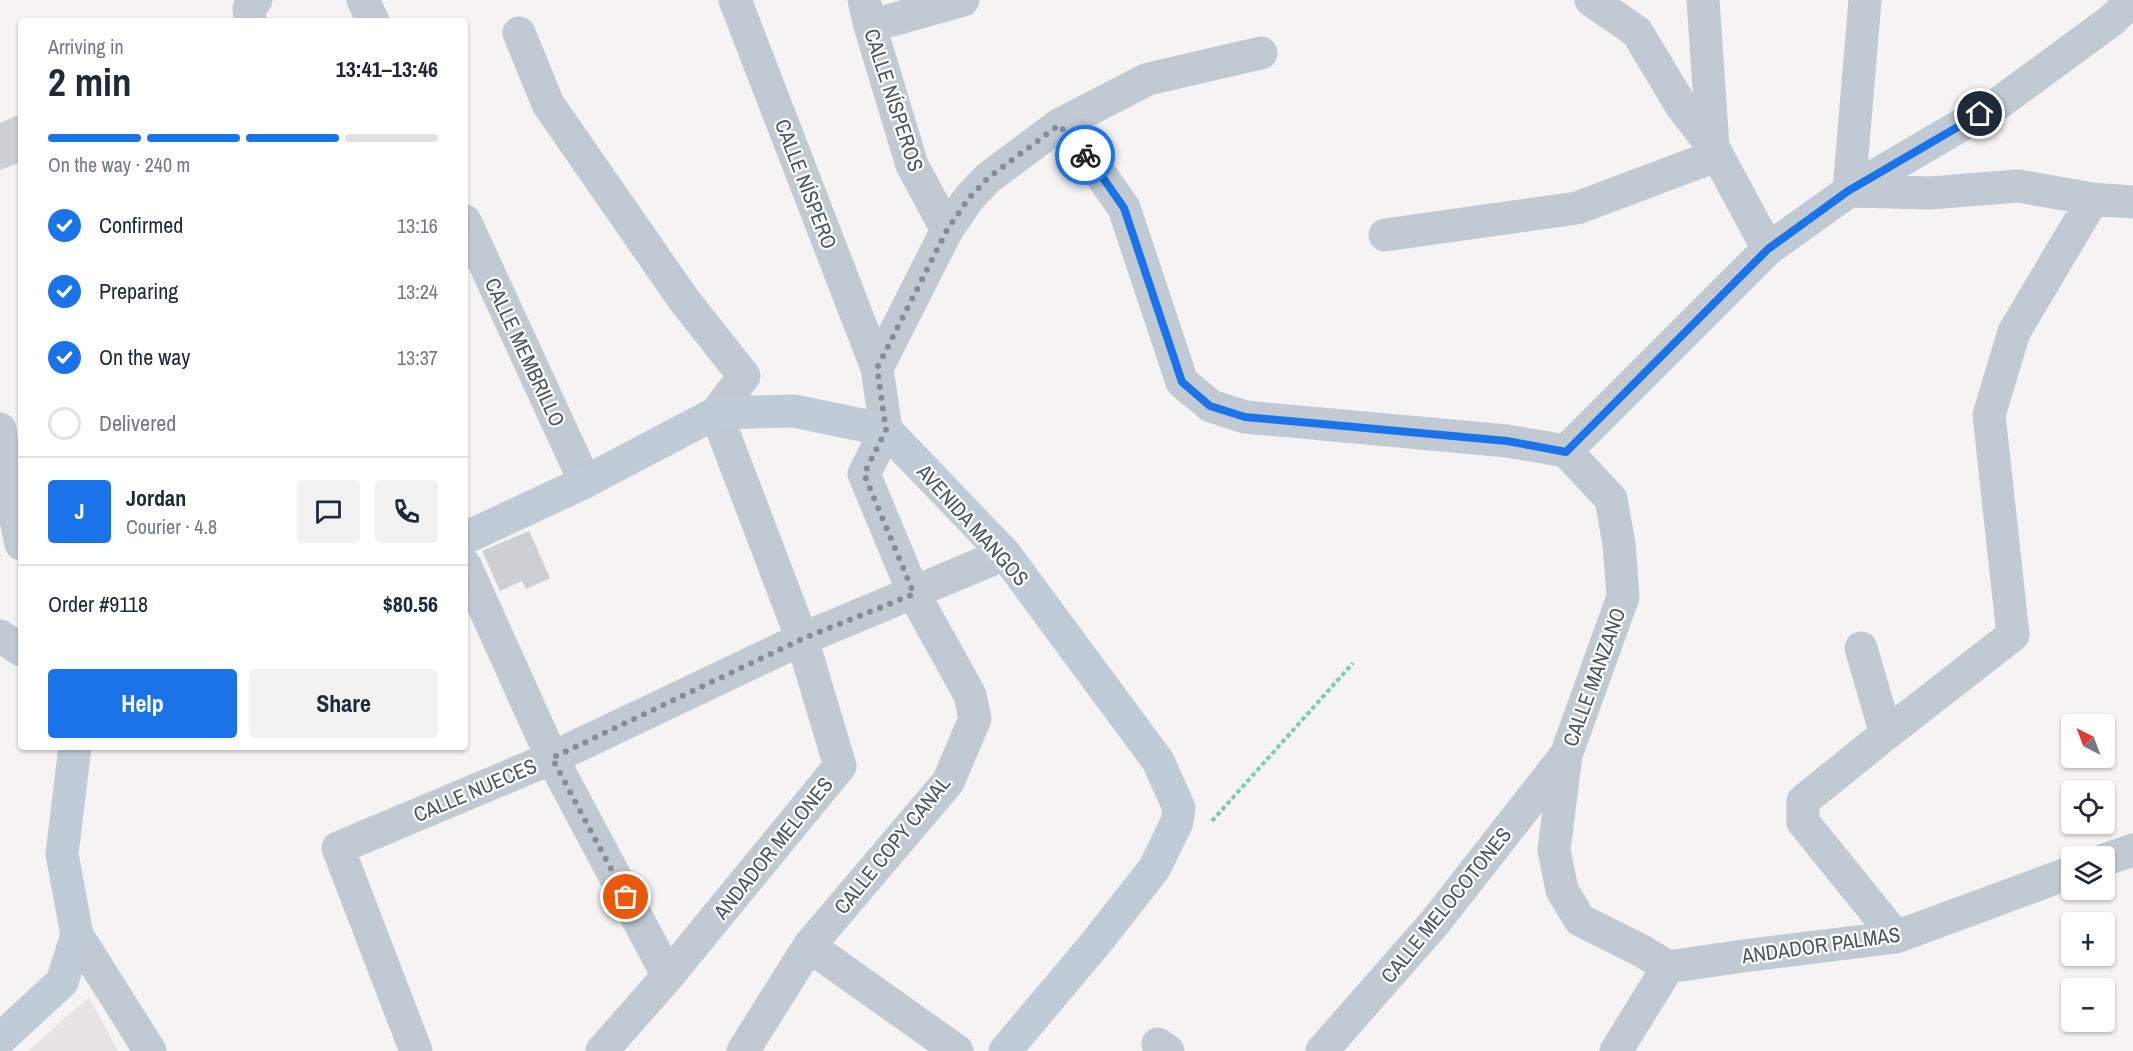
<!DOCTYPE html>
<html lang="en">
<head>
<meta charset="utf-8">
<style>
	:root { --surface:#fff; --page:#f2f2f3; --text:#1f2937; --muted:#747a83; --line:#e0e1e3; --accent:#1a73e8 }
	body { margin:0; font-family:"Archivo Narrow",sans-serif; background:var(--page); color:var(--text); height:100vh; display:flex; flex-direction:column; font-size:22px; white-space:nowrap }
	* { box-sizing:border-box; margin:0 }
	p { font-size:20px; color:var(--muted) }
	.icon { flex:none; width:33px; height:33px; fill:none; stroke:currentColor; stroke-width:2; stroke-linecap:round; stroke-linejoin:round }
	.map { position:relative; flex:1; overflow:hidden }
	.drawer { position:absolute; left:18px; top:18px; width:450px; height:732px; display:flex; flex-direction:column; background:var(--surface); border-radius:6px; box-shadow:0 2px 4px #0004 }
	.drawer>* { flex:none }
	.needle { width:39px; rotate:318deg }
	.controls { position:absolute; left:2061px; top:714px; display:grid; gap:12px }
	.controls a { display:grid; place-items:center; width:54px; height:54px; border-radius:6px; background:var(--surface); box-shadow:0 2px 4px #0004; font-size:30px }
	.pin { position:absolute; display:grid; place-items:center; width:51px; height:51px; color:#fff; margin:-26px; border:3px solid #fff; border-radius:50%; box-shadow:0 2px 6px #0007 }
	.courier { position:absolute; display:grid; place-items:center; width:60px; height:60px; margin:-30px; border:4px solid #1a73e8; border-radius:50%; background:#fff; color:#222; box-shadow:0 2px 8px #0007 }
	.overview em { font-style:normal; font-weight:700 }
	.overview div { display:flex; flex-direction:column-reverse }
	.overview { display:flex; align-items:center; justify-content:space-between; height:102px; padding:0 30px }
	h1 { font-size:39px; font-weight:700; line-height:45px }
	.bar { display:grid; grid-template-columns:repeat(4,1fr); gap:9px 6px; align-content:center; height:72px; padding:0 30px }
	.bar i { height:8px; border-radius:4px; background:var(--line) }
	.bar .active { background:var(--accent) }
	.bar p { grid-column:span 4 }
	.line { display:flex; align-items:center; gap:15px; padding:0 30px; border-top:2px solid var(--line) }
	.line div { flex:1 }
	.round { display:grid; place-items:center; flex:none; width:63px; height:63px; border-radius:6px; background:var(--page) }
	ol { padding:0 30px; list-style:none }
	li { display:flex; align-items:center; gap:18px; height:66px }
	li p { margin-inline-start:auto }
	li .icon { padding:6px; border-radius:50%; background:var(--accent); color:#fff; stroke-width:4 }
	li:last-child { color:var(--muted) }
	li i { width:33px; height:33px; border:3px solid var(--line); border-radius:50% }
	.button { display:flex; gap:12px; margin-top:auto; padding:12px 30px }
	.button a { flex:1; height:69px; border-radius:6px; background:var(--accent); color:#fff; font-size:24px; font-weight:700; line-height:69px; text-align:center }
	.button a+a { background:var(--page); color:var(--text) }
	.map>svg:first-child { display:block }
	.education { fill:#e6e4e5 }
	.building { fill:#cdcfd5 }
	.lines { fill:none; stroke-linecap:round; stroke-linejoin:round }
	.path { stroke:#7ad0a6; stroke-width:4; stroke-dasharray:4.5 3; stroke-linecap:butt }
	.street { stroke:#c1cad2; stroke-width:33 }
	.secondary { stroke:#c1cbd6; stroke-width:33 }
	.done { stroke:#868d94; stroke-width:6; stroke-dasharray:0 10.8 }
	.route { stroke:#1a73e8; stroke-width:8 }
	.labels { text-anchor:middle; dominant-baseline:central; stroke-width:4.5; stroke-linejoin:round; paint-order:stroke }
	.street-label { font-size:21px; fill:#4a5661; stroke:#fff }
</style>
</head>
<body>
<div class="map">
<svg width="2133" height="1051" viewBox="0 0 2133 1051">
	<rect width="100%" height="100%" fill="#f5f3f3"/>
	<path class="education" d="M89,997l29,54h-90z"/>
	<path class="building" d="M21,114v48l-21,8v-47z
		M529,531l21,47 -24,11 -4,-8 -22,10 -18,-40z"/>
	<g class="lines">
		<path class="path" d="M1212,821l141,-158"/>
		<path class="street" d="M363,0l10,21
			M735,0l142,368
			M864,0l6,26 42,139 35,65
			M1591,0l46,32 45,75 31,40
			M1703,0l10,147 55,102
			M250,21l-1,-13 7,-8
			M870,26l93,-26
			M519,33l29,71 136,196 60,76 -28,37 86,226 38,127 -172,210 -66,75
			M1059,125l42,50 23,33 58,174 29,24 34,11 262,24 59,10
			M1849,191l150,-88 113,-83 20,-20
			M1849,191l16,-191
			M465,221l120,261
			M1385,235l192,-27 141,-53
			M0,429l4,34 17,81
			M1566,451l202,-202 81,-58 81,2 88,-7 75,13 40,3
			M1566,451l45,48 8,45 4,53 -57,158 -12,95 8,40 18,30 62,31 26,16
			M465,565l87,193 116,218
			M0,636l21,14
			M1861,648l25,86 -83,67v21l93,115
			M1886,734l127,-99 -24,-220 25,-83 79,-133
			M2104,860l29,-10
			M77,935l73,116
			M809,946l148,105
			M1668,967l75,-11 153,-19 176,-65
			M1158,1044l10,7
			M416,1051l-78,-203 214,-90 250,-119 203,-85
			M743,1051l66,-105 139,-164 27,-63 -5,-24 -56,-101 -50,-120 22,-44 -9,-62 70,-138 22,-32 19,-20 71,-53 89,-46 113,-26
			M1322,1051l114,-130 130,-166
			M1616,1051l52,-84"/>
		<path class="secondary" d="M465,538l120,-56 131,-69 78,-2 92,19 119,124 153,207 21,47 -2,14 -23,47 -59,75 -90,107
			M0,1039l62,-57 15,-47 -15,-81 13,-107"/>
	</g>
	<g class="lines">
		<path class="done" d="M626,897l-74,-139 250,-119 112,-45 -50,-120 22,-44 -9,-62 70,-138 22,-32 19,-20 71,-53 26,30"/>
		<path class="route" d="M1085,155l16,20 23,33 58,174 28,24 35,11 262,24 59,11 202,-203 80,-58 132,-77"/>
	</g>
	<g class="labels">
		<g class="street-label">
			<text transform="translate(894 100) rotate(72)">CALLE NÍSPEROS</text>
			<text transform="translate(806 184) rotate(69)">CALLE NÍSPERO</text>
			<text transform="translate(525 352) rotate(65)">CALLE MEMBRILLO</text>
			<text transform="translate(973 525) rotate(48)">AVENIDA MANGOS</text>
			<text transform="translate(1594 677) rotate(-70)">CALLE MANZANO</text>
			<text transform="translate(475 790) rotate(-23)">CALLE NUECES</text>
			<text transform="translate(892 845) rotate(-51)">CALLE COPY CANAL</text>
			<text transform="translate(773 848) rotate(-51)">ANDADOR MELONES</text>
			<text transform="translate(1446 905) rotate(-51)">CALLE MELOCOTONES</text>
			<text transform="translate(1821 945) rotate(-8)">ANDADOR PALMAS</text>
		</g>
	</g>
</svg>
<div class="controls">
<a><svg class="needle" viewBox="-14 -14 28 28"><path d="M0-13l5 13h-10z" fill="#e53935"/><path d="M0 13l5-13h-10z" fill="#747a83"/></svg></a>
<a><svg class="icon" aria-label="locate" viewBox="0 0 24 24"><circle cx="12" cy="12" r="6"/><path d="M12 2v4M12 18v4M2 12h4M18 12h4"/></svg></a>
<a><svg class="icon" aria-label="layers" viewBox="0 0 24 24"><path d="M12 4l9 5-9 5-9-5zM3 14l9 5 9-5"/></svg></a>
<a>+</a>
<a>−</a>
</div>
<div class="pin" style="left:626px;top:897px;background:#ea580c"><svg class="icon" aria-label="bag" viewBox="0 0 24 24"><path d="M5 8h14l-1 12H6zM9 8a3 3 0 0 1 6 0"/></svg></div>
<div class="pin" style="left:1980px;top:114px;background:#1f2937"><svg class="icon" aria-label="home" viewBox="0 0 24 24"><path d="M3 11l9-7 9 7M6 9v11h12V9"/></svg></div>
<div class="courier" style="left:1085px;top:155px"><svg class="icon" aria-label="bike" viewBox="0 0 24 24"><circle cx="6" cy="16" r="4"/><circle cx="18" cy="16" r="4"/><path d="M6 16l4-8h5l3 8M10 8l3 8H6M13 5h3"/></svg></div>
<section class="drawer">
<div class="overview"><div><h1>2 min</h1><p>Arriving in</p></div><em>13:41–13:46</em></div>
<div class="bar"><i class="active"></i><i class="active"></i><i class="active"></i><i></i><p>On the way · 240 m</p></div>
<ol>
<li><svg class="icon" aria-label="check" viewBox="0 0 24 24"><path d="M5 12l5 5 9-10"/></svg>Confirmed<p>13:16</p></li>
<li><svg class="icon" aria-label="check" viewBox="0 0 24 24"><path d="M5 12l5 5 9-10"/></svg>Preparing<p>13:24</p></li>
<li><svg class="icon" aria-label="check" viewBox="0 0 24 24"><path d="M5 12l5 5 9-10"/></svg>On the way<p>13:37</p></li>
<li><i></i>Delivered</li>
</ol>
<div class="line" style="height:108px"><b class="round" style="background:var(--accent);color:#fff">J</b><div><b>Jordan</b><p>Courier · 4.8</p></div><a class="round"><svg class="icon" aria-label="chat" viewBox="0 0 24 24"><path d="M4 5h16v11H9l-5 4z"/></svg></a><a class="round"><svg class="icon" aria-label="phone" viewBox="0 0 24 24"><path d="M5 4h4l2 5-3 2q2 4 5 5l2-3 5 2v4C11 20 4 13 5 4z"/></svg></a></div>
<div class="line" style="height:78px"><div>Order #9118</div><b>$80.56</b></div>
<div class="button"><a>Help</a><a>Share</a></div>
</section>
</div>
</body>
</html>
